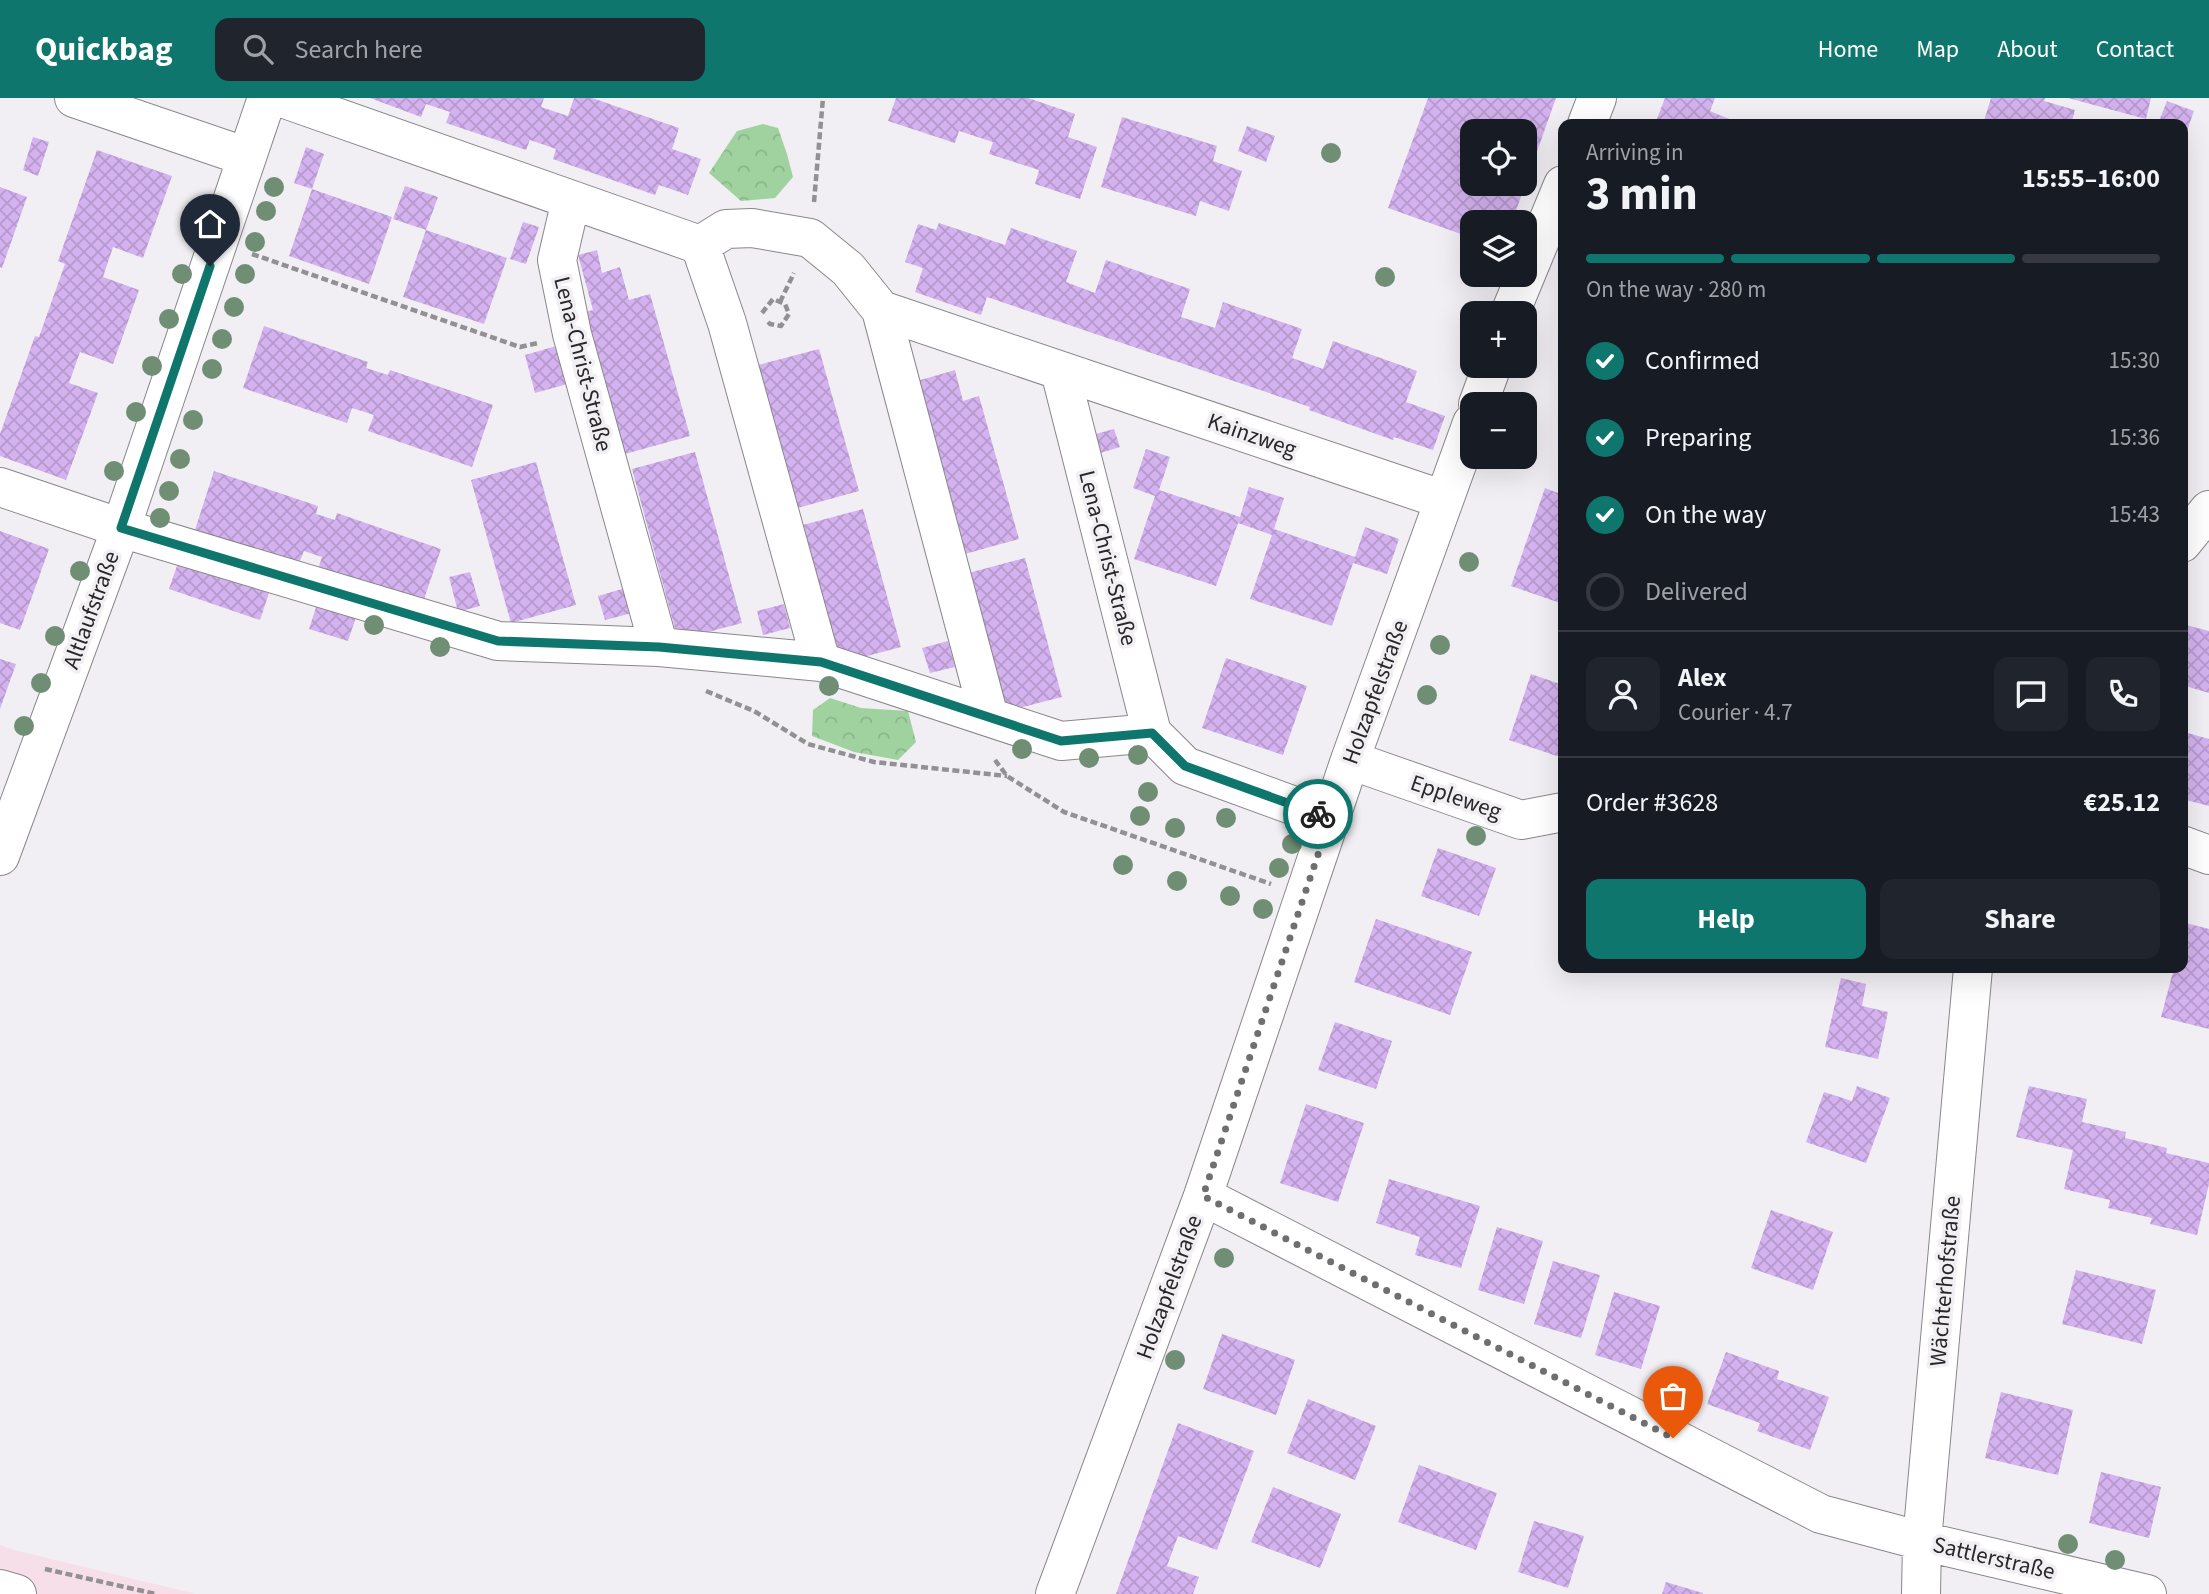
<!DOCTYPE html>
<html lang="en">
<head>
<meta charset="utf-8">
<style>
	:root { --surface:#171b24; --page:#20242c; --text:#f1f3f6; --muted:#9ea1a6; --line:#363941; --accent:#0f766e }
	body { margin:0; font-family:"Source Sans 3",sans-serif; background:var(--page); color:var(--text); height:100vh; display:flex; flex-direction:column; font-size:26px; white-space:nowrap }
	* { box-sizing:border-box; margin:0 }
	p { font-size:23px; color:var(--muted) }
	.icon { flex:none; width:38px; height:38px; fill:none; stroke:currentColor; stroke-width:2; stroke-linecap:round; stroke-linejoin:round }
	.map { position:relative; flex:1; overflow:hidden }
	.panel { position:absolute; left:1558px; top:21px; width:630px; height:854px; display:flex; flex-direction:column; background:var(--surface); border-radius:14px; box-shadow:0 7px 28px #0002 }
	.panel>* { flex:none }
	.tools { position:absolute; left:1460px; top:21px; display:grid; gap:14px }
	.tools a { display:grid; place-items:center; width:77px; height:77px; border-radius:14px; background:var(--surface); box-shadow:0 7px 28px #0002; font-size:35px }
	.pin { position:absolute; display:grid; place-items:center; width:60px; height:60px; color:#fff; margin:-72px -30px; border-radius:50% 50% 50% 0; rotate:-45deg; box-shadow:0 0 7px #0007 }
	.pin .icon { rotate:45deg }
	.courier { position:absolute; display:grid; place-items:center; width:70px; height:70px; margin:-35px; border:5px solid #0f766e; border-radius:50%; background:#fff; color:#222; box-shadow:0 2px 9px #0007 }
	.head em { font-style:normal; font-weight:700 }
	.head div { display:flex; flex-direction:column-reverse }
	.head { display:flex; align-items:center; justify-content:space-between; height:119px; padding:0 28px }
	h1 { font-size:46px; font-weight:700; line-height:52px }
	.bar { display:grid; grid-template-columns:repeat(4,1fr); gap:10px 7px; align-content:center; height:84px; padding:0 28px }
	.bar i { height:9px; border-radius:5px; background:var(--line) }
	.bar .on { background:var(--accent) }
	.bar p { grid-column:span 4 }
	.line { display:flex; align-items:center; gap:18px; padding:0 28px; border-top:2px solid var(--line) }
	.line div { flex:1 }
	.round { display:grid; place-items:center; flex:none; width:74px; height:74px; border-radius:14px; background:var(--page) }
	ol { padding:0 28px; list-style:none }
	li { display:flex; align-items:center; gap:21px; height:77px }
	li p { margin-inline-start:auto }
	li .icon { padding:7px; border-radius:50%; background:var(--accent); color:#fff; stroke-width:4 }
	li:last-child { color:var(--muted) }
	li i { width:38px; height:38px; border:4px solid var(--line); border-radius:50% }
	.action { display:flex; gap:14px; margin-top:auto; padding:14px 28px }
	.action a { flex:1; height:80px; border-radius:14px; background:var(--accent); color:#fff; font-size:28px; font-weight:700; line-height:80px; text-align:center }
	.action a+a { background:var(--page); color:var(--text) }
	header { display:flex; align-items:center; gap:42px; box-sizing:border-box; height:98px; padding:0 35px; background:var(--accent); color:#fff }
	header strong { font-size:33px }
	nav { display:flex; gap:38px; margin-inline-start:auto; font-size:24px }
	.search { width:490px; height:63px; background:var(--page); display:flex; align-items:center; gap:18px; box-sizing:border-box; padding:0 24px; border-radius:14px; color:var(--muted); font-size:26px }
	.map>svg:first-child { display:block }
	.commercial { fill:#f7dfe9 }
	.park { fill:url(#park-crowns) }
	.building { fill:url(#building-cross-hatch); fill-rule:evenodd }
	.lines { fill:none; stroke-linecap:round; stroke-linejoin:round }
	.minor-casing { stroke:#89878b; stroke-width:40 }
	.path { stroke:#919092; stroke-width:4.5; stroke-dasharray:7 3.5; stroke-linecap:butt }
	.minor { stroke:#fff; stroke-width:38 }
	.tree { fill:#6f8e74 }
	.done { stroke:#6f6e70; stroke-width:7; stroke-dasharray:0 12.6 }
	.route { stroke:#0f766e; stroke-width:9 }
	.labels { text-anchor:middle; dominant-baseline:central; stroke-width:7; stroke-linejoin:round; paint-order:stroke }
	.street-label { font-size:23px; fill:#292829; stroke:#f1eff3 }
</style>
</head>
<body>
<header>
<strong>Quickbag</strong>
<div class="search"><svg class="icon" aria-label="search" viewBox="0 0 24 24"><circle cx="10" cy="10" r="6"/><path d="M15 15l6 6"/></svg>Search here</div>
<nav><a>Home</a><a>Map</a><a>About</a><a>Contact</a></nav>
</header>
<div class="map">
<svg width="2209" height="1496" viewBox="0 0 2209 1496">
	<defs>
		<pattern id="park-crowns" width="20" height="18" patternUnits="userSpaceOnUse" patternTransform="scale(1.75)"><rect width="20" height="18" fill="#a0d2a0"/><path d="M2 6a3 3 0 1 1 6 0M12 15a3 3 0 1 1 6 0" fill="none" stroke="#8ab48a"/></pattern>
		<pattern id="building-cross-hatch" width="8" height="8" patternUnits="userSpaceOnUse" patternTransform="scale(1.75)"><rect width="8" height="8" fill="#d4b2ef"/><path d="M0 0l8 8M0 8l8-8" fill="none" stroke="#b699cd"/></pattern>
	</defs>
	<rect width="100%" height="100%" fill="#f1eff3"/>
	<path class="commercial" d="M0,1447l14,5 182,44h-196z"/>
	<path class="park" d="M763,26l15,4 9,26 6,23 -18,21 -34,3 -32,-28 28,-42z
		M830,600l31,10 47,3 8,31 -18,18 -44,-8 -42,-16 1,-26z"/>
	<path class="building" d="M370,0h174l-3,9 27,9 6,-18h18l87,30 -7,21 29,10 -13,36 -29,-10 -4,10 -102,-36 3,-10 -26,-9 -4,10 -80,-27 4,-11 -24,-8 -5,13z
		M896,0h132l47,16 -7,23 29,10 -17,52 -45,-15 4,-14 -50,-16 4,-12 -34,-11 -4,12 -67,-22z
		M1428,0h128l-44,124h-40v16l-84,-30zM1472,33h52v53h-52z
		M1665,0h50l-5,13 31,13h-86z
		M1991,0h54l-1,3 31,9 -4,14h-88z
		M2068,0h83l-5,21z
		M2167,3l27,10 -11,31 -1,-18h-24z
		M1122,19l95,29 -4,15 29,10 -13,40 -29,-10 -4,15 -95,-29z
		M1247,28l28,10 -9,26 -28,-11z
		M33,39l16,5 -11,34 -15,-6z
		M306,49l18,7 -12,35 -18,-6z
		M97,52l75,26 -29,82 -30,-11 -10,30 36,13 -26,74 -33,-12 -11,31 29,10 -32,87 -66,-24v-22l35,-98 4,1 26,-73 -7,-3z
		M405,88l33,11 -12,33 -33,-11z
		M0,89l27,10 -25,71 -2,-1z
		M312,91l80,28 -23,67 -80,-28z
		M523,124l16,5 -13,37 -16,-5z
		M939,125l66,22 6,-17 66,23 -11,31 29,11 11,-33 84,29 -9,28 34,11 8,-26 79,27 -10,29 31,11 10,-28 84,30 -11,31 39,14 -12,34 -39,-13 -1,3 -84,-30 1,-3 -323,-110 -6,18 -66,-23 8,-24 -18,-6 13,-38 18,6z
		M426,132l81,28 -23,66 -81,-27z
		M597,152l5,23 18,-6 9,33 21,-6 40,142 -65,18 -40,-142 8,-2 -15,-55z
		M264,228l104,36 -2,6 22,7 2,-5 103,35 -21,62 -104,-36 6,-16 -22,-7 -5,15 -104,-35z
		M560,247l11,38 -36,10 -10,-38z
		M819,251l40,142 -65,18 -40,-143z
		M955,272l8,31 16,-5 40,143 -65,18 -37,-176z
		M1114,331l6,18 -23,7 -5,-19z
		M1146,351l24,8 -11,33 81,27 9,-30 35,11 -10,31 81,28 10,-30 34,12 -12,35 -34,-11 -21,63 -82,-27 22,-64 -34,-12 -22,63 -82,-27 21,-63 -22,-8z
		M695,354l47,171 -64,17 -46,-171z
		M536,364l40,143 -65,18 -40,-143z
		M214,373l104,35 -2,8 19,6 2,-7 104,36 -21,62 -104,-36 6,-18 -18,-6 -7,17 -103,-35z
		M1545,390l18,7v109l-52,-18z
		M863,411l38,138 -64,17 -38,-138z
		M0,433l49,18 -29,81 -20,-7z
		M1025,460l37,139 -63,16 -38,-138z
		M178,465l91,30 -9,27 -91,-31z
		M470,474l10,34 -22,6 -9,-35z
		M629,489l7,25 -31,8 -7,-24z
		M319,500l39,13 -10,30 -39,-12z
		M784,506l6,24 -27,7 -6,-24z
		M2182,526l27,7v62l-27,-8z
		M948,543l7,26 -25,6 -8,-25z
		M1226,560l81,28 -24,69 -81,-27z
		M0,561l16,5 -16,45z
		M1531,576l32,11v73l-54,-18z
		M2184,634l25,7v67l-27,-7z
		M1438,750l58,20 -17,48 -58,-20z
		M1376,821l96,33 -22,63 -96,-33z
		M2186,825l23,6v100l-48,-12 13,-49h8v-32z
		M1841,880l25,6 -4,22 26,6 -10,47 -53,-12z
		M1335,924l57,19 -16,48 -58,-19z
		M1857,988l33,12 -24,65 -60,-21 18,-50 28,9z
		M2029,988l58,13 -5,23 44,10 -1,6 42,10 -1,5 43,10v21l-12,51 -47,-11 2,-6 -44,-10 2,-8 -46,-11 9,-39 -57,-13z
		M1306,1006l58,19 -26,79 -58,-19z
		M1389,1081l91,27 -19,62 -46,-13 5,-18 -44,-14z
		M1771,1112l62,22 -20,58 -62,-22z
		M1497,1129l46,14 -19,63 -46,-14z
		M1553,1163l47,14 -19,63 -47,-14z
		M2076,1172l80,20 -14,54 -80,-20z
		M1614,1194l46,14 -19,63 -46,-14z
		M1222,1236l73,26 -19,55 -73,-26z
		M1726,1254l53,19 -2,8 52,18 -19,53 -53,-19 3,-8 -53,-19z
		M2001,1294l72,18 -15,65 -73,-17z
		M1308,1301l68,27 -21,54 -68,-27z
		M1178,1325l76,28 -37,99 -39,-14 -11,30 32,11 -6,17h-77z
		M1419,1367l78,28 -21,57 -78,-28z
		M2101,1374l60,15 -12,51 -60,-15z
		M1273,1389l68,27 -21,54 -69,-26z
		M1534,1423l50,15 -16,52 -50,-16z
		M1666,1484l37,11v1h-41z"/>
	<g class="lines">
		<defs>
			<path id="minor" d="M74,0l173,59
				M282,0l418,147 26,-16 26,-1 58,10 38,31 33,41 108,407
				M1587,26l10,-26
				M571,102l-14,60 15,74 87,313
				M700,147l27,78 94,339
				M881,212l563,190
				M1510,215l53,-128
				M1060,273l92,362 33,33 145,53
				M1478,306l14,-38
				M0,389l121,41 377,113 161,6 162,15 240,79 91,-8
				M2182,445l27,-33
				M1350,662l171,60 42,-8
				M2182,747l27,10
				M0,758l121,-328 146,-430
				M1203,1098l618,318 101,27 225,53
				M0,1491l17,5
				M1055,1496l148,-398 147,-436 122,-337
				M1921,1496l1,-53 51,-573"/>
		</defs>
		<use href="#minor" class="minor-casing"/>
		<path class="path" d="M814,104l9,-104
			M252,156l268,93 18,-4
			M780,204l14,-29
			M762,215l11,-14 12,5 4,10 -8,12 -11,-2 -4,-4
			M706,593l48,20 54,33 66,18 133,14
			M995,662l12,16 57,36 207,72
			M45,1471l111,25"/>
		<use href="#minor" class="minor"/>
	</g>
	<g class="tree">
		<circle cx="1331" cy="55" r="10"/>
		<circle cx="274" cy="89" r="10"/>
		<circle cx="203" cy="113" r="10"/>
		<circle cx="266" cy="113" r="10"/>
		<circle cx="255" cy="144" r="10"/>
		<circle cx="182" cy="176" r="10"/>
		<circle cx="245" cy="176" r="10"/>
		<circle cx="1385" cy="179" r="10"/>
		<circle cx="234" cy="209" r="10"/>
		<circle cx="169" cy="221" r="10"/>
		<circle cx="222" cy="241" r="10"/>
		<circle cx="152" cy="268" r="10"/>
		<circle cx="212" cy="271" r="10"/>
		<circle cx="136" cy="314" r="10"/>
		<circle cx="193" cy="322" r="10"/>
		<circle cx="180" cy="361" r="10"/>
		<circle cx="114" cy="373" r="10"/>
		<circle cx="169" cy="393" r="10"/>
		<circle cx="160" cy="420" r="10"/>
		<circle cx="1469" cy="464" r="10"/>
		<circle cx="80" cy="473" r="10"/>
		<circle cx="374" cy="527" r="10"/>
		<circle cx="55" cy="538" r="10"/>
		<circle cx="1440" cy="547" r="10"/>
		<circle cx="440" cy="549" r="10"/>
		<circle cx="41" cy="585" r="10"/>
		<circle cx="829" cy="588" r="10"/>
		<circle cx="1427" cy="597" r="10"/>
		<circle cx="24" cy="628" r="10"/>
		<circle cx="1022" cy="651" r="10"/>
		<circle cx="1138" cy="657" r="10"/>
		<circle cx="1089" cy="660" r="10"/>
		<circle cx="1148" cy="694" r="10"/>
		<circle cx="1140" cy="718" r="10"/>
		<circle cx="1226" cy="720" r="10"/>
		<circle cx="1175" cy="730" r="10"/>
		<circle cx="1476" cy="738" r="10"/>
		<circle cx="1292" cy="746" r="10"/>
		<circle cx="1123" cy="767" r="10"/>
		<circle cx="1279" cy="770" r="10"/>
		<circle cx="1177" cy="783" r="10"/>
		<circle cx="1230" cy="798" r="10"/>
		<circle cx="1263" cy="811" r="10"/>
		<circle cx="1224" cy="1160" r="10"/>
		<circle cx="1175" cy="1262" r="10"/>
		<circle cx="2068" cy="1446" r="10"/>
		<circle cx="2115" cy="1462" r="10"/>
	</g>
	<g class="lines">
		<path class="done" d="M1318,716l12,5 -127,377 470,242"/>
		<path class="route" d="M210,168l-89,262 377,113 161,6 162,15 240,79 91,-8 33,33 133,48"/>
	</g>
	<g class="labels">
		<g class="street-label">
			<text transform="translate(583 266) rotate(76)">Lena-Christ-Straße</text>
			<text transform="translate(1252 337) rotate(19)">Kainzweg</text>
			<text transform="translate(1108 460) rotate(76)">Lena-Christ-Straße</text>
			<text transform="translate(91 512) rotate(-70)">Altlaufstraße</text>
			<text transform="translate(1375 594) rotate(-70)">Holzapfelstraße</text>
			<text transform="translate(1456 699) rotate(19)">Eppleweg</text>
			<text transform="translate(1945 1183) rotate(-85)">Wächterhofstraße</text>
			<text transform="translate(1169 1189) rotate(-70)">Holzapfelstraße</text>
			<text transform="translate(1994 1460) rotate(13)">Sattlerstraße</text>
		</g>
	</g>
</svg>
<div class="tools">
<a><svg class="icon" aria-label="locate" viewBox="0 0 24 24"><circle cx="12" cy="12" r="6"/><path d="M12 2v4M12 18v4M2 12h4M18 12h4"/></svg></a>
<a><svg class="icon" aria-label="layers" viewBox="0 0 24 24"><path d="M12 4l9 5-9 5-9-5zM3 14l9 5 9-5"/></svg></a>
<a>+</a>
<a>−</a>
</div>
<div class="pin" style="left:1673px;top:1340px;background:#ea580c"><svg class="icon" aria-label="bag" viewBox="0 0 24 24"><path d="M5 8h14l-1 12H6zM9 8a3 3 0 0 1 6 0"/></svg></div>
<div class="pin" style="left:210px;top:168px;background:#1f2937"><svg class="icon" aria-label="home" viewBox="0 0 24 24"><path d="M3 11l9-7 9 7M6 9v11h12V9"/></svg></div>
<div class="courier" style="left:1318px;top:716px"><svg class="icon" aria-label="bike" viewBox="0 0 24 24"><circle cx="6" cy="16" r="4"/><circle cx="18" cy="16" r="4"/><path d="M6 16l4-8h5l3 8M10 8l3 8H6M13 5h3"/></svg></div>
<section class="panel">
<div class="head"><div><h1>3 min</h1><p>Arriving in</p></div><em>15:55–16:00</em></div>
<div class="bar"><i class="on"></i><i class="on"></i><i class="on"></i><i></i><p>On the way · 280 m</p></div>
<ol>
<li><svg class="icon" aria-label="check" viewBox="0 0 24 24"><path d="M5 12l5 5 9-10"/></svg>Confirmed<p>15:30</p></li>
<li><svg class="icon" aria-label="check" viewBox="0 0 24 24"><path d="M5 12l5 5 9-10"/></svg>Preparing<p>15:36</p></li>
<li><svg class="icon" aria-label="check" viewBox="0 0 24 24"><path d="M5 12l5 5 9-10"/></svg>On the way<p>15:43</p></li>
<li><i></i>Delivered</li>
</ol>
<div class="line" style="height:126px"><a class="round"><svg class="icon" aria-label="person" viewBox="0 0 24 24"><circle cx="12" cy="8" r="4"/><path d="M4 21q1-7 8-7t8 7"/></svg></a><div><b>Alex</b><p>Courier · 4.7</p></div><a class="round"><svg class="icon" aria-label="chat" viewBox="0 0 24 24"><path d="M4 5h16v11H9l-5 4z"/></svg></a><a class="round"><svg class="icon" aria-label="phone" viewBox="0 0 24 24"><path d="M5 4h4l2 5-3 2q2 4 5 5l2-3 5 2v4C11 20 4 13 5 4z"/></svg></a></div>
<div class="line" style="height:91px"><div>Order #3628</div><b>€25.12</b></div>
<div class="action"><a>Help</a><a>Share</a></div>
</section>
</div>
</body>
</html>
